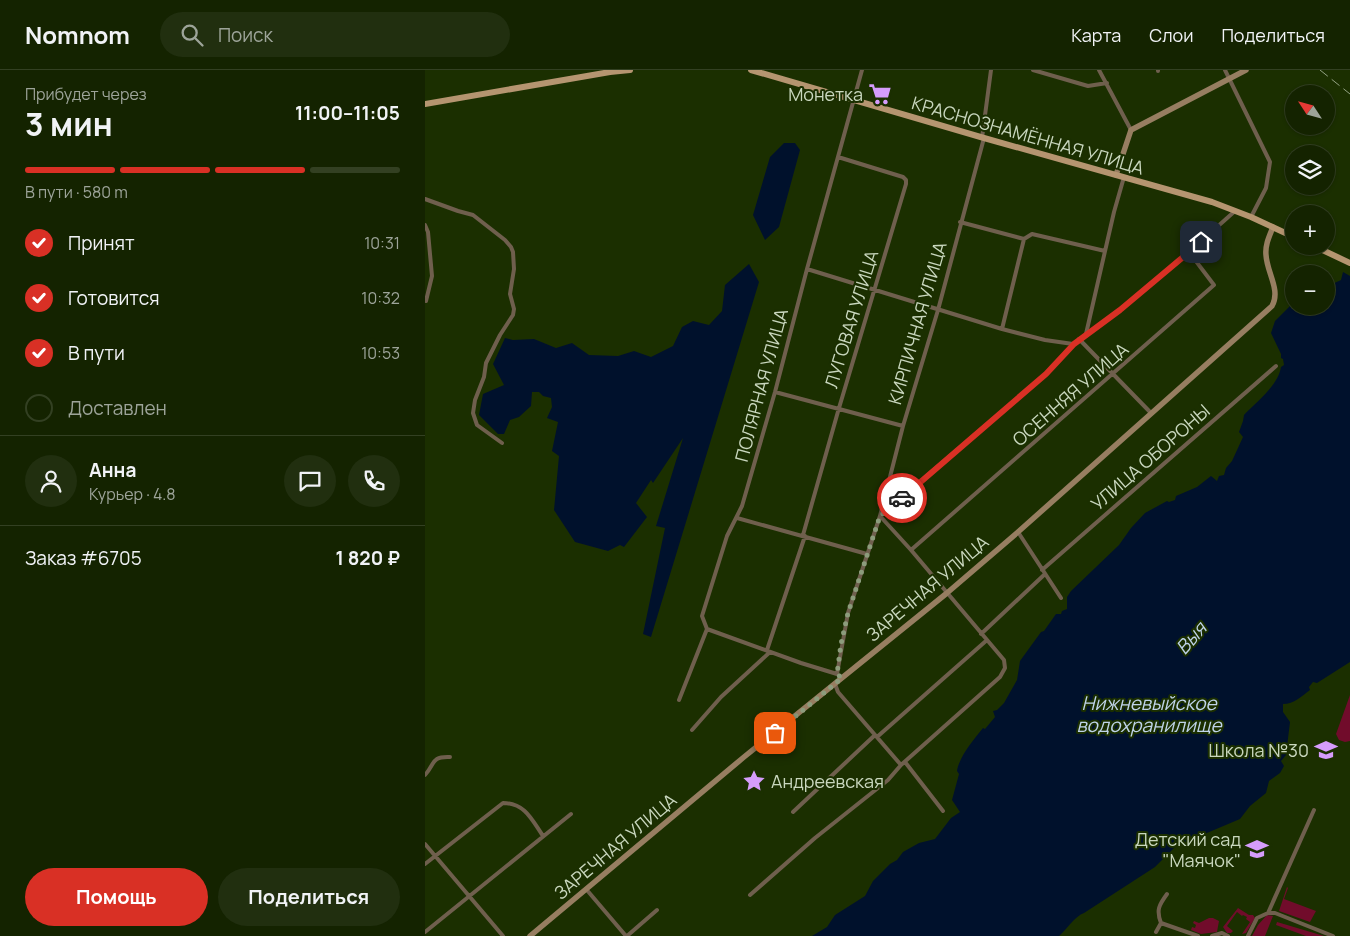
<!DOCTYPE html>
<html lang="ru">
<head>
<meta charset="utf-8">
<style>
	:root { --surface:#142300; --page:#212f0f; --text:#f1f3f6; --muted:#9da499; --line:#334022; --accent:#d93025 }
	body { margin:0; font-family:Manrope,sans-serif; background:var(--page); color:var(--text); height:100vh; display:flex; flex-direction:column; font-size:19px; white-space:nowrap }
	* { box-sizing:border-box; margin:0 }
	p { font-size:16px; color:var(--muted) }
	.icon { flex:none; width:28px; height:28px; fill:none; stroke:currentColor; stroke-width:2; stroke-linecap:round; stroke-linejoin:round }
	.map { position:relative; flex:1; overflow:hidden }
	.details { display:flex; flex-direction:column; background:var(--surface); width:425px }
	.details>* { flex:none }
	.needle { width:32px; rotate:306deg }
	.fabs { position:absolute; left:860px; top:15px; display:grid; gap:10px }
	.fabs a { display:grid; place-items:center; width:50px; height:50px; border-radius:50%; background:var(--surface); box-shadow:0 1px 4px #0004,0 0 0 1px var(--line); font-size:25px }
	.pin { position:absolute; display:grid; place-items:center; width:42px; height:42px; color:#fff; margin:-21px; border-radius:10px; box-shadow:0 2px 8px #0006 }
	.courier { position:absolute; display:grid; place-items:center; width:50px; height:50px; margin:-25px; border:4px solid #d93025; border-radius:50%; background:#fff; color:#222; box-shadow:0 1px 6px #0007 }
	.overview em { font-style:normal; font-weight:700 }
	.overview div { display:flex; flex-direction:column-reverse }
	.overview { display:flex; align-items:center; justify-content:space-between; height:85px; padding:0 25px }
	h1 { font-size:32px; font-weight:700; line-height:38px }
	.bar { display:grid; grid-template-columns:repeat(4,1fr); gap:8px 5px; align-content:center; height:60px; padding:0 25px }
	.bar i { height:6px; border-radius:4px; background:var(--line) }
	.bar .on { background:var(--accent) }
	.bar p { grid-column:span 4 }
	.line { display:flex; align-items:center; gap:12px; padding:0 25px; border-top:1px solid var(--line) }
	.line div { flex:1 }
	.round { display:grid; place-items:center; flex:none; width:52px; height:52px; border-radius:26px; background:var(--page) }
	ol { padding:0 25px; list-style:none }
	li { display:flex; align-items:center; gap:15px; height:55px }
	li p { margin-inline-start:auto }
	li .icon { padding:5px; border-radius:50%; background:var(--accent); color:#fff; stroke-width:4 }
	li:last-child { color:var(--muted) }
	li i { width:28px; height:28px; border:2px solid var(--line); border-radius:50% }
	.button { display:flex; gap:10px; margin-top:auto; padding:10px 25px }
	.button a { flex:1; height:58px; border-radius:30px; background:var(--accent); color:#fff; font-size:20px; font-weight:700; line-height:58px; text-align:center }
	.button a+a { background:var(--page); color:var(--text) }
	header { display:flex; align-items:center; gap:30px; box-sizing:border-box; height:70px; padding:0 25px; background:var(--surface); border-bottom:1px solid var(--line) }
	header strong { font-size:24px }
	nav { display:flex; gap:28px; margin-inline-start:auto; font-size:18px }
	.search { width:350px; height:45px; background:var(--page); display:flex; align-items:center; gap:12px; box-sizing:border-box; padding:0 18px; border-radius:28px; color:var(--muted); font-size:19px }
	main { display:flex; flex:1; min-height:0 }
	.map>svg:first-child { display:block }
	.green { fill:#710c2b }
	.water { fill:#00112c }
	.lines { fill:none; stroke-linecap:round; stroke-linejoin:round }
	.street { stroke:#6f5f4d; stroke-width:4 }
	.secondary { stroke:#977e61; stroke-width:5.5 }
	.primary { stroke:#b59570; stroke-width:6 }
	.rail { stroke:#93a283; stroke-width:1; stroke-dasharray:10 5; stroke-linecap:butt }
	.done { stroke:#8c9c7c; stroke-width:5; stroke-dasharray:0 9 }
	.route { stroke:#d93025; stroke-width:6 }
	.labels { text-anchor:middle; dominant-baseline:central; stroke-width:4; stroke-linejoin:round; paint-order:stroke }
	.poi-label { font-size:18px; fill:#c9d7be; stroke:#1b2f00; text-anchor:end }
	.street-label { font-size:18px; fill:#c9d7be; stroke:#1b2f00 }
	.water-label { font-size:19px; font-style:italic; fill:#bfd3e9; stroke:#1b2f00 }
</style>
</head>
<body>
<header>
<strong>Nomnom</strong>
<div class="search"><svg class="icon" aria-label="search" viewBox="0 0 24 24"><circle cx="10" cy="10" r="6"/><path d="M15 15l6 6"/></svg>Поиск</div>
<nav><a>Карта</a><a>Слои</a><a>Поделиться</a></nav>
</header>
<main>
<section class="details">
<div class="overview"><div><h1>3 мин</h1><p>Прибудет через</p></div><em>11:00–11:05</em></div>
<div class="bar"><i class="on"></i><i class="on"></i><i class="on"></i><i></i><p>В пути · 580 m</p></div>
<ol>
<li><svg class="icon" aria-label="check" viewBox="0 0 24 24"><path d="M5 12l5 5 9-10"/></svg>Принят<p>10:31</p></li>
<li><svg class="icon" aria-label="check" viewBox="0 0 24 24"><path d="M5 12l5 5 9-10"/></svg>Готовится<p>10:32</p></li>
<li><svg class="icon" aria-label="check" viewBox="0 0 24 24"><path d="M5 12l5 5 9-10"/></svg>В пути<p>10:53</p></li>
<li><i></i>Доставлен</li>
</ol>
<div class="line" style="height:90px"><a class="round"><svg class="icon" aria-label="person" viewBox="0 0 24 24"><circle cx="12" cy="8" r="4"/><path d="M4 21q1-7 8-7t8 7"/></svg></a><div><b>Анна</b><p>Курьер · 4.8</p></div><a class="round"><svg class="icon" aria-label="chat" viewBox="0 0 24 24"><path d="M4 5h16v11H9l-5 4z"/></svg></a><a class="round"><svg class="icon" aria-label="phone" viewBox="0 0 24 24"><path d="M5 4h4l2 5-3 2q2 4 5 5l2-3 5 2v4C11 20 4 13 5 4z"/></svg></a></div>
<div class="line" style="height:65px"><div>Заказ #6705</div><b>1 820 ₽</b></div>
<div class="button"><a>Помощь</a><a>Поделиться</a></div>
</section>
<div class="map">
<svg width="925" height="866" viewBox="0 0 925 866">
	<rect width="100%" height="100%" fill="#1b2f00"/>
	<path class="green" d="M925,625v46l-5,1 -6,-2 -3,-6z
		M862,817l1,1 -4,11 32,12 -6,11 -31,-11z
		M813,838l11,7h4l2,3 -9,15 -4,1 8,-12 -4,-3 1,-2 -4,-2 -1,1 -5,-4 -10,14 6,5 -2,2h-4l-4,-6z
		M842,845l6,1 -8,20h-13l6,-11z
		M784,848h4l6,3 -2,11 -16,2 -10,-4 1,-3 3,1 1,-3 -3,-2 1,-2 5,2z
		M852,852l47,14h-18l-30,-11z"/>
	<path class="water" d="M359,73h11l5,7 -21,77 -14,13 -12,-25 17,-58z
		M324,194l10,18 -108,355 -8,-3 22,-106 -9,-2 27,-88 -30,45 -2,-3 -15,23 11,14 -23,30 -4,-2 -12,6 -33,-9 -21,-32 5,-54 -7,-5 6,-29 -11,-4 5,-11 -1,-9 -8,-2 -4,-4h-7l-1,14 -12,11 -9,3 -6,14h-6l-19,-19 4,-21 21,-9 -11,-21 12,-26 8,2 21,-1 22,9 16,-5 17,12 29,1 16,-5 17,6 22,-11 9,-19 11,-6 16,4 13,-14 3,-26z
		M918,202l7,4v386l-33,21 -4,-1 -4,5 1,3c-8,6 -16,14 -27,14v8l7,10 -4,33 -5,6 3,5 -4,7 -11,8 -3,12 -16,13 -10,13 -64,27 -21,21 -71,46c-9,3 -17,16 -25,23h-247l15,-9 8,-12 30,-19 8,-15 17,-17 7,-4 6,-8 16,-9 16,-4 16,-21 9,-6 -8,-12 7,-26 -2,-3c2,-14 17,-32 26,-43l2,1 10,-12 -2,-6 4,-1 7,-7 13,-23 3,-19 21,-29 3,-1 12,-17h5l1,-3 5,-2v-12l4,-6 48,-46 12,-17 14,-15 22,-12 2,1 6,-2 1,-4 21,-9 14,-11 6,5 2,-5 5,-1 2,-7 6,-7 11,-24 -4,-5 4,-11 1,-6c12,-13 34,-29 37,-48l3,-2 -1,-6 -2,-1v-4l-10,-21 4,-12 15,-15h36v-19l15,-7z"/>
	<g class="lines">
		<path class="street" d="M608,0l55,16 19,-3
			M674,0l32,60
			M733,0v1
			M800,0l45,92 -4,26 -15,29
			M557,68l9,-68
			M0,129l33,12 15,4 32,25 6,7 2,5 1,17 -4,25 4,15 -1,6 -13,20 -14,28 -2,14 -9,23 -2,13 4,12 25,18
			M535,152l64,17 8,-5 73,17
			M0,155l3,7 4,44 -6,25
			M382,199l195,60 43,11 28,4
			M577,259l22,-90
			M661,264l28,-122 10,-35
			M654,269l72,74
			M350,322l128,34
			M312,448l130,36
			M593,462l43,66
			M378,465l36,-127 67,-224v-4l-3,-3 -65,-20
			M486,480l303,-265 -25,-33
			M617,500l234,-204
			M282,559l94,34 36,11
			M556,564l64,-60
			M342,580l38,-114
			M417,608l-5,-4 11,-61 32,-97 23,-90 35,-116 46,-172
			M410,614l3,8 63,73
			M254,630l28,-71 -5,-13 25,-80 15,-30 33,-114 32,-123 55,-199
			M267,660l29,-33 49,-45
			M452,667l110,-97
			M480,692l38,49
			M0,705c10,-11 6,-19 25,-18
			M368,742l82,-77
			M0,774l78,92
			M0,794l78,-61c22,0 29,17 40,33
			M161,819l40,47
			M325,825l65,-57 73,-58 13,-15 99,-88 5,-9 -1,-8 -93,-110 -31,-34 166,-142 28,-30 46,-34 69,-58 46,-41
			M843,843h7l58,23
			M736,853l37,13
			M0,862l146,-118
			M731,862l5,-9c-5,-13 -2,-18 6,-29
			M202,866l30,-26
			M787,866l10,-3 6,3
			M823,866l9,-18 11,-5 46,-103"/>
		<path class="secondary" d="M691,105l15,-45 115,-60
			M105,866l214,-179 203,-164 71,-61 254,-226c9,-16 -5,-33 -6,-51 -1,-10 3,-18 7,-28"/>
		<path class="primary" d="M326,0l233,68 228,64 39,15 43,20
			M0,34l185,-32 20,-2
			M889,176l36,17"/>
		<path class="rail" d="M895,0l30,24"/>
	</g>
	<g class="lines">
		<path class="done" d="M350,663l67,-55 -5,-4 4,-30 7,-31 32,-97 22,-18"/>
		<path class="route" d="M477,428l144,-124 28,-30 46,-34 81,-68"/>
	</g>
	<defs>
		<symbol id="supermarket-bare" viewBox="-9 -9 18 18"><path d="M-6-5.5h2.5l.6 2H6L4.5 2H-2.5L-4.4-4H-6ZM-1.5 3.2a1.3 1.3 0 1 0 .1 0ZM3 3.2a1.3 1.3 0 1 0 .1 0Z" fill="#d59cfb" stroke="#1b2f00" stroke-width="2.5" paint-order="stroke"/></symbol>
		<symbol id="school-bare" viewBox="-9 -9 18 18"><path d="M0-5L7-2L0 1L-7-2ZM-4 1L0 2.5L4 1V4Q0 6-4 4Z" fill="#d59cfb" stroke="#1b2f00" stroke-width="2.5" paint-order="stroke"/></symbol>
		<symbol id="sight-bare" viewBox="-9 -9 18 18"><path d="M0-6L1.8-2.2L6-1.7L2.9 1.2L3.7 5.4L0 3.3L-3.7 5.4L-2.9 1.2L-6-1.7L-1.8-2.2Z" fill="#d59cfb" stroke="#1b2f00" stroke-width="2.5" paint-order="stroke"/></symbol>
	</defs>
	<g fill-rule="evenodd">
		<use href="#supermarket-bare" x="439" y="8" width="32" height="32"/>
		<use href="#school-bare" x="885" y="664" width="32" height="32"/>
		<use href="#sight-bare" x="313" y="695" width="32" height="32"/>
		<use href="#school-bare" x="816" y="763" width="32" height="32"/>
	</g>
	<g class="labels">
		<g class="poi-label">
			<text x="438" y="24">Монетка</text>
			<text x="884" y="680">Школа №30</text>
			<text x="346" y="711" text-anchor="start">Андреевская</text>
			<text x="816" y="769">Детский сад<tspan x="816" dy="21">"Маячок"</tspan></text>
		</g>
		<g class="street-label">
			<text transform="translate(603 65) rotate(16)">КРАСНОЗНАМЁННАЯ УЛИЦА</text>
			<text transform="translate(426 249) rotate(-73)">ЛУГОВАЯ УЛИЦА</text>
			<text transform="translate(492 253) rotate(-74)">КИРПИЧНАЯ УЛИЦА</text>
			<text transform="translate(336 315) rotate(-75)">ПОЛЯРНАЯ УЛИЦА</text>
			<text transform="translate(645 324) rotate(-41)">ОСЕННЯЯ УЛИЦА</text>
			<text transform="translate(725 387) rotate(-41)">УЛИЦА ОБОРОНЫ</text>
			<text transform="translate(502 518) rotate(-40)">ЗАРЕЧНАЯ УЛИЦА</text>
			<text transform="translate(190 776) rotate(-40)">ЗАРЕЧНАЯ УЛИЦА</text>
		</g>
		<g class="water-label">
			<text transform="translate(766 568) rotate(-49)">Выя</text>
			<text x="724" y="633">Нижневыйское<tspan x="724" dy="22">водохранилище</tspan></text>
		</g>
	</g>
</svg>
<div class="fabs">
<a><svg class="needle" viewBox="-14 -14 28 28"><path d="M0-13l5 13h-10z" fill="#e53935"/><path d="M0 13l5-13h-10z" fill="#9da499"/></svg></a>
<a><svg class="icon" aria-label="layers" viewBox="0 0 24 24"><path d="M12 4l9 5-9 5-9-5zM3 14l9 5 9-5"/></svg></a>
<a>+</a>
<a>−</a>
</div>
<div class="pin" style="left:350px;top:663px;background:#ea580c"><svg class="icon" aria-label="bag" viewBox="0 0 24 24"><path d="M5 8h14l-1 12H6zM9 8a3 3 0 0 1 6 0"/></svg></div>
<div class="pin" style="left:776px;top:172px;background:#1f2937"><svg class="icon" aria-label="home" viewBox="0 0 24 24"><path d="M3 11l9-7 9 7M6 9v11h12V9"/></svg></div>
<div class="courier" style="left:477px;top:428px"><svg class="icon" aria-label="car" viewBox="0 0 24 24"><path d="M5 17H2v-5l4-1 3-4h7l3 4 3 1v5h-3M9 17h6M6 11h13"/><circle cx="7" cy="17" r="2"/><circle cx="17" cy="17" r="2"/></svg></div>
</div>
</main>
</body>
</html>
